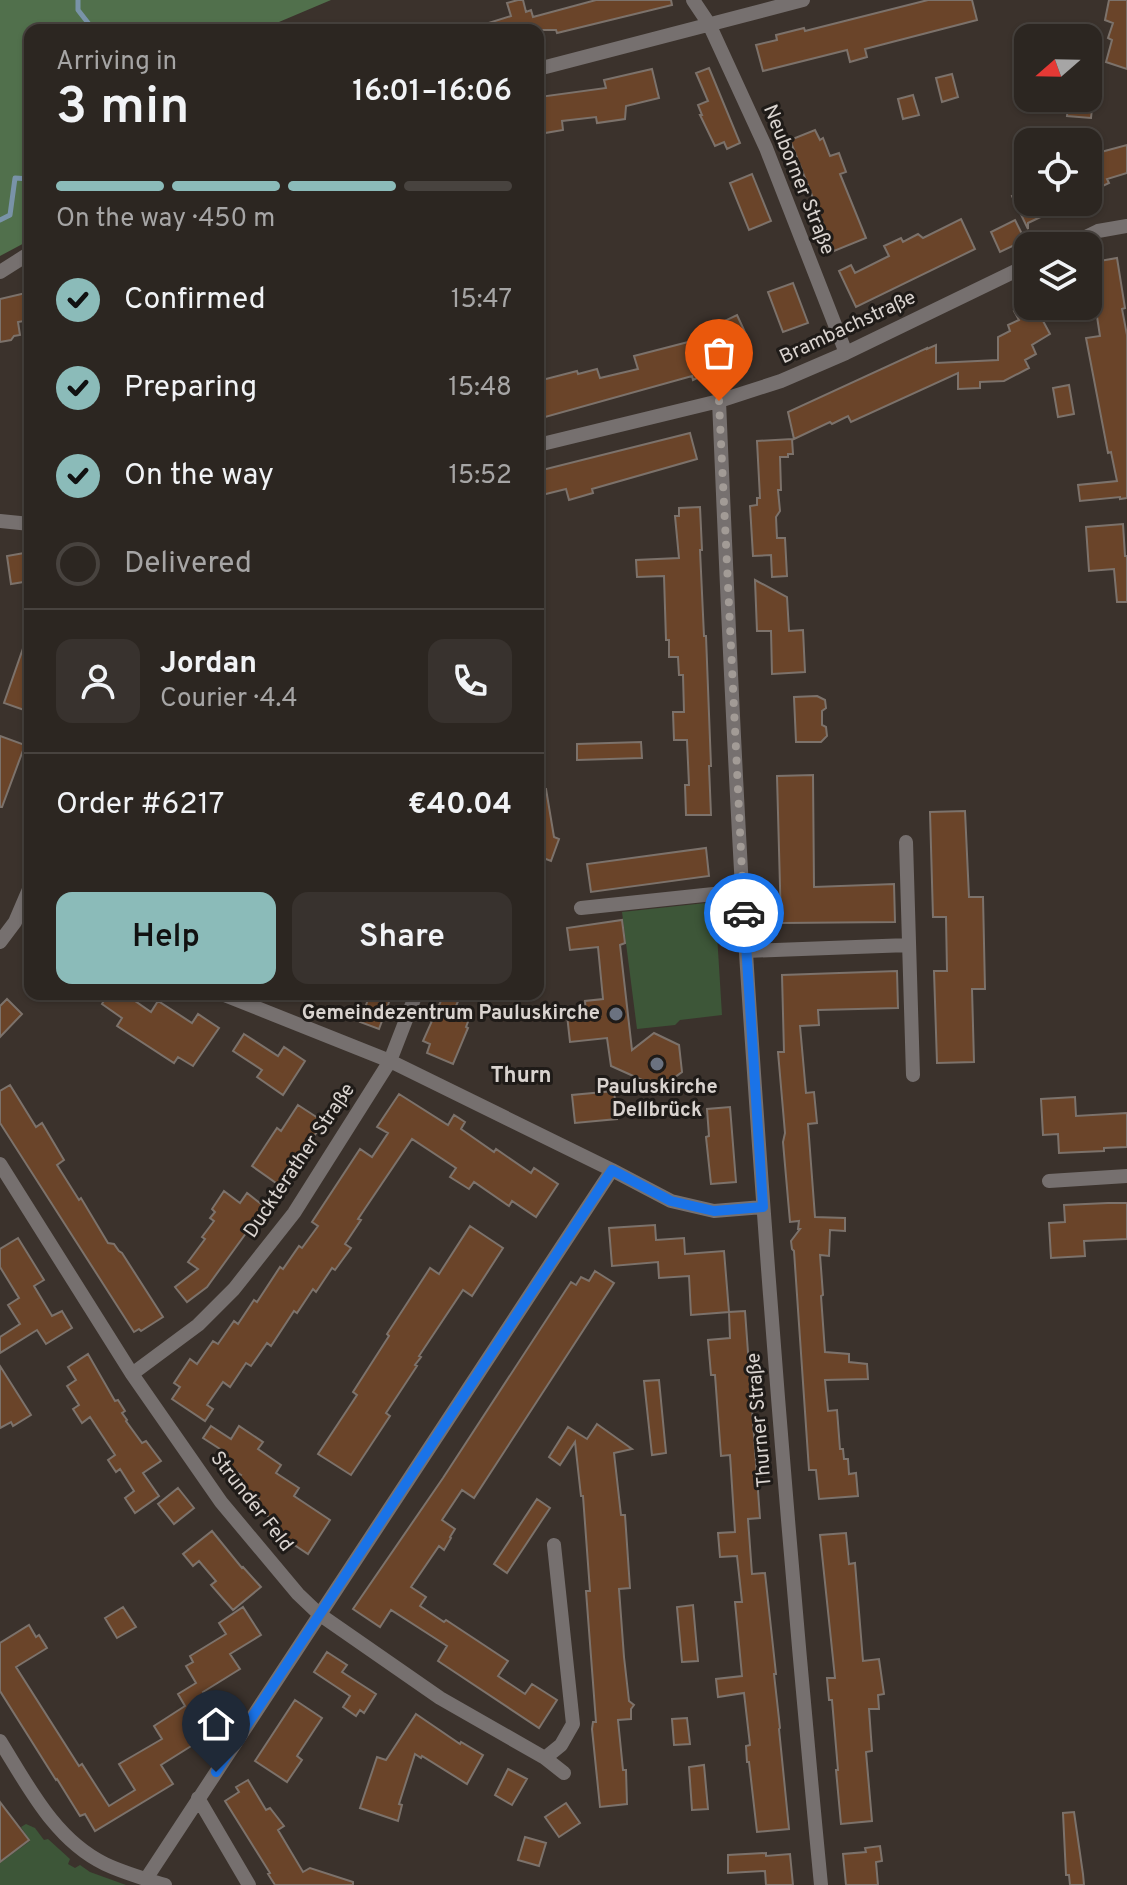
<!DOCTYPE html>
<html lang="en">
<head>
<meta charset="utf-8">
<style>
	:root { --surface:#2c2621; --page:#38322e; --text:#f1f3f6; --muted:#a6a5a5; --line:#48433f; --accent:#8bbbb9 }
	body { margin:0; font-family:Overpass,sans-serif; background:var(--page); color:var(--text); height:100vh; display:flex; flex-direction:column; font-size:30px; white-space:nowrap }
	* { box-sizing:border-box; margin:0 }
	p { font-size:26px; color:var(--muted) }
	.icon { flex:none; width:44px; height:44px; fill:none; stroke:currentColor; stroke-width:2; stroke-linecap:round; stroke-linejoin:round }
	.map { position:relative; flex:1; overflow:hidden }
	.panel { position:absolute; left:24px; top:24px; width:520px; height:976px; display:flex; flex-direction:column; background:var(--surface); border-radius:16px; box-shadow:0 2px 6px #0004,0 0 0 2px var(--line) }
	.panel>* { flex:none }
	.needle { width:52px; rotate:250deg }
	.tools { position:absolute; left:1014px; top:24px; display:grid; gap:16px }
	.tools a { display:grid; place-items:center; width:88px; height:88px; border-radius:16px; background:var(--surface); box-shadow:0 2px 6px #0004,0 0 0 2px var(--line); font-size:40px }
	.pin { position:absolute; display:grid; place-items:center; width:68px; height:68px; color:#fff; margin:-82px -34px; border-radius:50% 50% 50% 0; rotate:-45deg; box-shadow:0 0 8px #0007 }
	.pin .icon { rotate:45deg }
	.courier { position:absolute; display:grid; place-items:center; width:80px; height:80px; margin:-40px; border:6px solid #1a73e8; border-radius:50%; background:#fff; color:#222; box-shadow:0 2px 10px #0007 }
	.summary em { font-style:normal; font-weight:600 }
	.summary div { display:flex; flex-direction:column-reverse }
	.summary { display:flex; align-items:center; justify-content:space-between; height:136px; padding:0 32px }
	h1 { font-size:52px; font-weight:600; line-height:60px }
	.bar { display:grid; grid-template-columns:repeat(4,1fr); gap:12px 8px; align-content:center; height:96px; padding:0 32px }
	.bar i { height:10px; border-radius:6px; background:var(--line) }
	.bar .active { background:var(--accent) }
	.bar p { grid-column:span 4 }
	.line { display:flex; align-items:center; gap:20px; padding:0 32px; border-top:2px solid var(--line) }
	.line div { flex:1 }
	.round { display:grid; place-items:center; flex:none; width:84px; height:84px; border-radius:16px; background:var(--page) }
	ol { padding:0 32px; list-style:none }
	li { display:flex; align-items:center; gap:24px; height:88px }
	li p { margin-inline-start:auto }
	li .icon { padding:8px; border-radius:50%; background:var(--accent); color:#111; stroke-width:4 }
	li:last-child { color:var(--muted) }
	li i { width:44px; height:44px; border:4px solid var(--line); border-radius:50% }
	.cta { display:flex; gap:16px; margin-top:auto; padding:16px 32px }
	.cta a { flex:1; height:92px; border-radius:16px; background:var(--accent); color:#111; font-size:32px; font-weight:600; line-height:92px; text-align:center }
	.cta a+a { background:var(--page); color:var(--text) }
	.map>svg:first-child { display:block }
	.green { fill:#3d5638 }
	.forest { fill:#51704c }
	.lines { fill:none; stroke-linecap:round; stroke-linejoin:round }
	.stream { stroke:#7993a8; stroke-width:5 }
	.building { fill:#6a4429; stroke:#7c726b; stroke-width:2 }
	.street { stroke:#76706f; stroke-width:14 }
	.done { stroke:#a29b96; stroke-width:8; stroke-dasharray:0 14.4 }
	.route { stroke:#1a73e8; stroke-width:10 }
	.worship-dot { fill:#6b7280; stroke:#1f1b18; stroke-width:3 }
	.labels { text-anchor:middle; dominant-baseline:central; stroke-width:6; stroke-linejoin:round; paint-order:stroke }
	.street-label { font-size:20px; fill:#d9d3cf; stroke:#1f1b18 }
	.poi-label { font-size:20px; font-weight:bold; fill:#d9d3cf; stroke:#1f1b18; text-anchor:end }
	.neighbourhood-label { font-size:22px; font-weight:bold; fill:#d9d3cf; stroke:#1f1b18 }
</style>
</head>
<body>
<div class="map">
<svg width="1127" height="1885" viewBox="0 0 1127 1885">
	<rect width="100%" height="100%" fill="#3b322c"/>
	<path class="green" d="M715,902l7,113 -42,5 -5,5 -38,4 -15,-117z
		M26,1824l9,4 9,12 4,-1 22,20 -2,5 7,4 5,-3 10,7 36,13h-126v-22l30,-22 -9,-14z"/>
	<path class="forest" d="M0,0h331l-71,30h-230v210l-30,16z"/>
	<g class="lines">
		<path class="stream" d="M78,0v10l14,18 -1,2
			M0,220l10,-5 5,-37 15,1"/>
	</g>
	<path class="building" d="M518,0h5l3,12 5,-2 2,7 63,-17h75l1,5 -115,28 -1,-3h-77v-4l32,-10 -4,-13z
		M928,0h44l5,20 -112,29 2,8 -17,5 -3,-12 -84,21 -7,-26 21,-5 -1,-5 28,-7 1,3z
		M1109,0h18v69l-21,-7 6,-22 -4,-2 5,-15 -8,-3z
		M709,68l31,75 -13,6 -3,-7 -9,4 -15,-31h2l-4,-10 10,-4 -12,-28z
		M652,69l7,29 -33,8 -1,13 -28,4 -1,-6 -34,4 1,9 -18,3 -6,-36 67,-9 -2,-8z
		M952,74l6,23 -16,5 -6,-24z
		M913,95l6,20 -16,4 -5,-20z
		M1069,98h24l-2,20 -24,-2z
		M815,130l5,10 3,-2 7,18 9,-3 7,19 -6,2 26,64 -32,13 -44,-111z
		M1127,145v28l-20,6 2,4 -21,10v-34l13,-7z
		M752,174l19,47 -22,9 -19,-47z
		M1028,188v14h44l-44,21v6l-16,-33z
		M961,219l14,30 -119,58 -17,-36 12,-6 4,8 34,-17 -5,-10 17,-8 2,4 15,-8 5,4z
		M1015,220l10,20 -25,12 -9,-20z
		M1117,258l8,50 -3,1 5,26v163l-7,1v-2l-40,4 -2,-16 39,-4 -6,-29 -3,1 -22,-115 14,-2 -4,-26 -8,1v-48z
		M793,283l15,40 -25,9 -15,-40z
		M30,292v28l-12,2 2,13 -6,1 -3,4 -11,2v-43z
		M1024,306h51l1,7 -34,6 8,15 -18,11 4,9 -11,6 4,8 -25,13 -24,1v6l-22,1v-16l-107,49 -3,-6 -16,8 -2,-2 -36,17 -6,-27 139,-64v1l9,-4v18l62,-3v-23l12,-6 -2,-6 11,-5 -5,-9z
		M737,315l13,28 -19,9 4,8 -42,20 -1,-4 -154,43v-38l39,-10 1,3 19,-5 3,9 38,-9 -4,-13 58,-15 -1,-4z
		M1069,385l5,29 -16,3 -5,-29z
		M690,433l7,26 -105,30 1,4 -24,7 -3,-11 -28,7v-25z
		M792,439l1,15h-5v3h-8l1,33h-3l2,21 -4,6 1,21h8l2,38 -15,1 -1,-22 -18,1 -3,-50 7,-1v-7h3l-3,-57z
		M700,507l2,43h-2l4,86h2l5,130h-2l2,49h-25l-1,-30h4l-2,-45h-13l-1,-28h11l-1,-37h-4l-1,-18h-9v-17h-3l-2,-64 -27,1 -1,-17 43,-2 -4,-42h4v-8z
		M1123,524l2,32h2v46h-10l-3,-33 -25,2 -3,-44z
		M30,552v29l-19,3 -4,-28z
		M755,580l32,17 2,34 14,-1 2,42 -33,2 -1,-43h-14z
		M28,634h2v78l-26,-9z
		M817,696l8,4 1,8 -4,3v14l4,2 1,9 -6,6h-25l-2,-45z
		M0,736l25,9 -23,62h-2z
		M641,742l1,16 -65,2v-16z
		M813,775l1,112 80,-3 1,38 -114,1 -4,-147z
		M538,789h8l8,48 5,2 -8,22 -13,-5z
		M965,811l4,86h14l2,92h-13l2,73 -37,1 -3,-92h13l-1,-54h-13l-3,-105z
		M706,848l3,28 -118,16 -4,-28z
		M622,920l3,23 -5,2 12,105 22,-17 25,12 3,27 -22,16 -49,-22 -4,-28 -37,4 -3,-27 19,-2 -1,-12 18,-2 -5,-52 -28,3 -3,-22z
		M897,971l1,37 -80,2 1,15 -19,1 6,67 8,-1 3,31 -9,1 7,93 30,1v13l-15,-1 -1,26 -9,-1 3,40 -2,1 4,56 24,2v8l18,2 1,15 -43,1 3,31 9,-1 3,39h3l1,10h4l1,15 7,-1 2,23 -39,3 -3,-29h-7l-15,-219 -2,-2 -1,-8 9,-12h-2l1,-8 -9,1 -5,-57 -2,-23 2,-9 -7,-81h6l-2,-77z
		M108,994h17l26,18 7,-11 34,22 6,-9 21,14 -26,38 -15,-9 -4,6 -57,-37 5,-8 -20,-14z
		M370,994h22l-13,35 -19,-7z
		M444,994l15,5 -6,14 16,6 -3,8 2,1 -15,36 -26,-11 3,-9 -7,-3z
		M7,999l15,15 -22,23v-31z
		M244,1034l34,22 6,-9 21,14 -22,34 -26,-18 5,-7 -29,-19z
		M10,1085l26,42 6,-4 22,37 -7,5 22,35 2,-2 27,45 6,1 5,7 3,2 41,64 -22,14 -2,-2 -5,3 -134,-209v-32z
		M614,1091l3,28 -42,4 -3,-28z
		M399,1094l49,31 6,-10 11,7 -4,7 33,23 2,-3 35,24 3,-5 24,16 -22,33 -24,-16 -3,5 -35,-24 -5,7 -19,-12 6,-9 -44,-29 -54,80 3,1 -16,24 6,4 -16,22 -3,-2 -16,24 -3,-3 -16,24 -3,-2 -23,35 -4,-3 -16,23 -5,-3 -16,24 -7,-5 -16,23 6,4 -8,12 -33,-22 8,-12 -6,-4 16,-24 7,5 16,-23 5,3 16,-23 4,3 16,-24 3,2 23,-35 3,2 16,-23 3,2 16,-22 -6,-4 48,-73 12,8 16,-24 -11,-6z
		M1075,1097l1,19 51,-3v34l-23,1v3l-45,2 -1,-19 -15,1 -2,-36z
		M298,1105l26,17 -45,63 -27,-19 25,-38 4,3z
		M730,1107l6,75 -25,2 -5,-47 3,-1 -2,-27z
		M224,1191l16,12 7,-10 18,14 -58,80 -20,15 -12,-15 23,-18 -10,-7 17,-23 -3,-2 12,-16 -4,-3 5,-6 -3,-3z
		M1108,1203h19v36l-43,2 1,15 -34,2 -2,-35 16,-1 -1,-17z
		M655,1225l1,15 28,-2 1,16 39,-3 5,61 -38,3 -2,-39 -30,2 -1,-16 -46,4 -3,-38z
		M470,1226l33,22 -31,48 -9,-6 -44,66 2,1 -6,8 2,1 -31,47 4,3 -39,59 -33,-21 39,-59 -4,-3 36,-56 -2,-2 43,-66 9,6z
		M18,1238l26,42 -10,6 18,30 10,-5 10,17 -26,16 -9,-14 -37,23v-16l20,-13 -12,-19 11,-7 -19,-31v-18z
		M595,1271l19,12 -140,215 -12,-8 -20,30 13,9 -5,8 1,1 -7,12 -5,-4 -28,41 15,10 -6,9 24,16 2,-2 62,41 -10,15 27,18 7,-10 25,16 -18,28 -101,-67 9,-15 -56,-36 -11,17 -27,-18 90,-131 128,-196 5,3 5,-8 8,4z
		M745,1311l15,207 -12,1 4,55 13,-1 11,101h-2l6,54 -1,1 10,100 -32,3 -8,-70h-2l-1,-16 4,-1 -6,-52 -26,4 -2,-18 26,-3 -7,-74h7l-5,-46 -17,1 -2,-24 17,-1 -5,-77 -9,1 -6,-81h-4l-3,-35 22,-2 -1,-26z
		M88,1354l27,47 3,-1 7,11 -3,2 5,7 -1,1 16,22 4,-2 15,20 -18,12 16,23 -24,17 -10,-15 9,-7 -14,-22 -4,3 -8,-12 7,-5 -25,-38 -8,6 -9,-14 6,-4 -12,-19 9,-6 -8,-13z
		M0,1366l31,49 -18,11 -2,-4 -11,6z
		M659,1380l7,73 -14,2 -8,-74z
		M597,1424l35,25 -18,4 7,62h4l5,73 -11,1 5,68 5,44 5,4 -3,4v10l-13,1 5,50h3l1,34 -27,3 -8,-78 1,-7h3l-10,-131h4l-7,-95h-2l-6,-54 -15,23 -11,-8 19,-30 19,12z
		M211,1426l20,13 8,-13 24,16 -5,7 23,16 -5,8 23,15 -5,8 36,24 -22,34 -36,-24 5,-8 -23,-15 5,-8 -24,-16 6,-8 -24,-16 6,-8 -20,-13z
		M178,1488l16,20 -20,16 -16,-20z
		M537,1499l13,9 -43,65 -13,-9z
		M212,1531l30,37 1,-1 18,20 -28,23 -22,-25 5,-4 -17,-20 -6,5 -10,-12z
		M846,1533l3,31 6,-1 8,98 16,-2 5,35 -6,1 1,14h-10l3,42 -6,1 6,69 -31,3 -5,-54h2l-6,-70h-3l-2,-22h8l-15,-143z
		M693,1605l5,56 -16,1 -5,-55z
		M123,1607l13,20 -19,11 -12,-20z
		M243,1607l18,28 -31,19 10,15 -37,23 10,16 -28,17 11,18 -35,22 12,19 -78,47 -10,-17 -5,2 -23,-37 -1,1 -56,-89v-48l29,-18 7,12 3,-2 8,13 -31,19 63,99 3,-2 27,42 26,-16 -16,-26 43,-25 -8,-13 31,-20 -7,-12 18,-11 -10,-17 7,-4 -3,-6 36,-22 -7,-11z
		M327,1652l20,13 -5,7 34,22 -12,19 -4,-3 -4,6 -13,-9 7,-11 -36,-24z
		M295,1700l27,18 -25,38 5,4 -15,22 -32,-21z
		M416,1714l44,30 1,-2 22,13 -16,29 -45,-28 -1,2 -6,-4 -16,50 3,1 -4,16 -38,-13 17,-51 9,3z
		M687,1718l3,26 -16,1 -2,-26z
		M704,1765l4,44 -16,1 -3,-43z
		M508,1769l19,10 -15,26 -17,-10z
		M248,1780l18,30 4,-2 14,18 -6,4 25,42 7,-4 43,14v3h-78l-7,-11 2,-1 -45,-72 14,-9 -3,-5z
		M0,1802l29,38 -29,22z
		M566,1803l14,20 -21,14 -14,-20z
		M1074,1812l9,62 1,11h-14l-1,-10h-3l-3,-62z
		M525,1837l21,6 -7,23 -21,-6z
		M880,1846l2,15 -6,1 2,23h-32l-3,-31 23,-2 -1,-4z
		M766,1853v3l24,-2 3,31h-27l-1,-14 -37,2v-18z"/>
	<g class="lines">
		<path class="street" d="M693,0l16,24 57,124 80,205
			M538,69l265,-69
			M1067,246l31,-15 29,-5
			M0,272l30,-19
			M719,401c8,184 15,368 27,552 20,311 45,622 75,932
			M538,445l181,-44 62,-20 65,-28 182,-88
			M0,521l30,3
			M906,842l7,233
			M581,908l161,-17
			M0,942l15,-20 15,-35
			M746,951l163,-6
			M222,994l168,67 222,109 59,31 43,10 49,-4
			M0,1164l132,210 89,128 77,92 21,20 121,84 105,60 19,15
			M1049,1181l78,-5
			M132,1374l66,-49 36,-36 60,-76 96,-152 26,-67
			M0,1741c28,45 55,99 105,123 19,9 40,15 60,21
			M545,1758l16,-13 12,-21 -19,-179
			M198,1798l51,87
			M146,1879l466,-709"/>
	</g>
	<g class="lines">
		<path class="done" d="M719,401l25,512"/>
		<path class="route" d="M216,1772l396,-602 59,31 43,10 49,-4 -19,-294"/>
	</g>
	<g class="worship-dot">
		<circle cx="616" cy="1014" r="8"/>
		<circle cx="657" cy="1064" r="8"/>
	</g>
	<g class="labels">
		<g class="street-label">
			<text transform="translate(798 180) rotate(68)">Neuborner Straße</text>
			<text transform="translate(848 328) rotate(-25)">Brambachstraße</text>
			<text transform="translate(300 1161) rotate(-56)">Duckterather Straße</text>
			<text transform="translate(760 1420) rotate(-95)">Thurner Straße</text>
			<text transform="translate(251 1502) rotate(52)">Strunder Feld</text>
		</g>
		<g class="poi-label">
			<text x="600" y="1014">Gemeindezentrum Pauluskirche</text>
			<text x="657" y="1088" text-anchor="middle">Pauluskirche<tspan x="657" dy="23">Dellbrück</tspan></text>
		</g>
		<g class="neighbourhood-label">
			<text x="521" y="1076">Thurn</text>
		</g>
	</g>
</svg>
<div class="tools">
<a><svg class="needle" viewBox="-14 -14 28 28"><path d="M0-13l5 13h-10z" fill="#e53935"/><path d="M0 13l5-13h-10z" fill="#a6a5a5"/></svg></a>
<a><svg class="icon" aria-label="locate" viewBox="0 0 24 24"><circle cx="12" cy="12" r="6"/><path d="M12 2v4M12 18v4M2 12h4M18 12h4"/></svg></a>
<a><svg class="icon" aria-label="layers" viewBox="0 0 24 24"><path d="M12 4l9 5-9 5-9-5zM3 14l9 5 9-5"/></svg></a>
</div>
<div class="pin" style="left:719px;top:401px;background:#ea580c"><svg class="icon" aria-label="bag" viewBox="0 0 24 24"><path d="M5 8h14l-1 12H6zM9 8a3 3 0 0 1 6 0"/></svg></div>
<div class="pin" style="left:216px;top:1772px;background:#1f2937"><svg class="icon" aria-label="home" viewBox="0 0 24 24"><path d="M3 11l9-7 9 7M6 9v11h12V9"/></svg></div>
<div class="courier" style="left:744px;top:913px"><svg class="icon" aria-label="car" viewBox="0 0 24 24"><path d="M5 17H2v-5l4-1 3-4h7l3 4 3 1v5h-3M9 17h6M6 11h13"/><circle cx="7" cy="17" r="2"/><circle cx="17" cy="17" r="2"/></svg></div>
<section class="panel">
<div class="summary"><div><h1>3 min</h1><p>Arriving in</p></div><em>16:01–16:06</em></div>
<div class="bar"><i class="active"></i><i class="active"></i><i class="active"></i><i></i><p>On the way · 450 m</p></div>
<ol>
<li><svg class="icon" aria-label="check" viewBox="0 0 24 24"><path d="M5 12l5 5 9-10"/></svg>Confirmed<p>15:47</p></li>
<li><svg class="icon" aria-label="check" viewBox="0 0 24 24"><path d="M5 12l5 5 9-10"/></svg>Preparing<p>15:48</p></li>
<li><svg class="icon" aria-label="check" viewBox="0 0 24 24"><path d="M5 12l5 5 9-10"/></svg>On the way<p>15:52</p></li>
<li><i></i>Delivered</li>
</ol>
<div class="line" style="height:144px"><a class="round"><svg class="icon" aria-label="person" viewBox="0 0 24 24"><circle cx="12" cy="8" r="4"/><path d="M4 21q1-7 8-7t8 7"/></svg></a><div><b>Jordan</b><p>Courier · 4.4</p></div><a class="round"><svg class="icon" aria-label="phone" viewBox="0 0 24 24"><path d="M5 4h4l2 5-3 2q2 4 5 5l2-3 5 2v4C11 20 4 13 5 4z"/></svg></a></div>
<div class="line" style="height:104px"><div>Order #6217</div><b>€40.04</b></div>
<div class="cta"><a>Help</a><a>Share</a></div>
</section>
</div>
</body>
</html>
